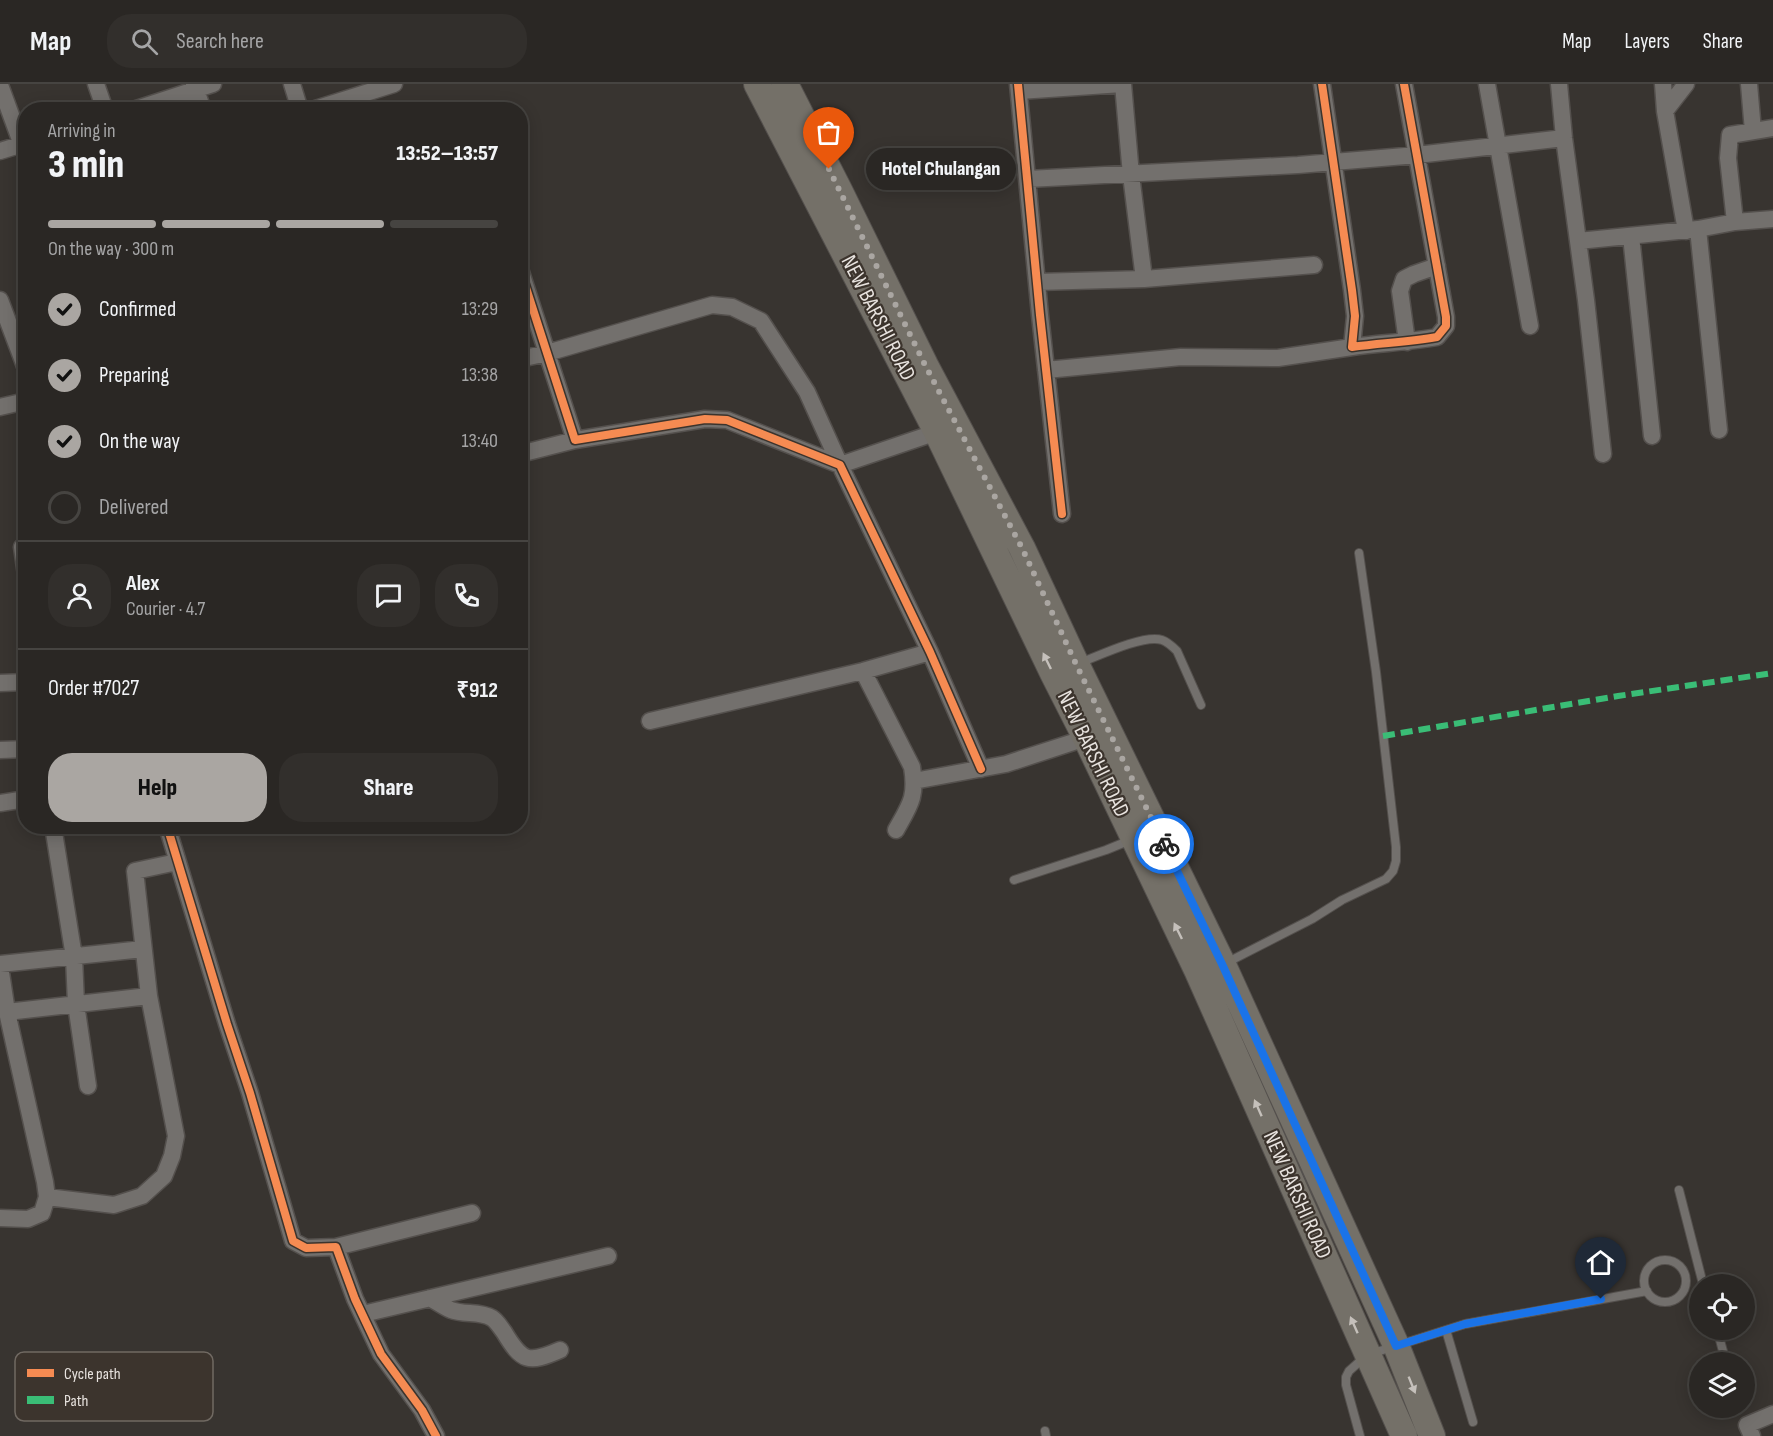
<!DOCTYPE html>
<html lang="en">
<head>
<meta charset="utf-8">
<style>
	:root { --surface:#2a2724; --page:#322f2c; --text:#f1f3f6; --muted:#a5a5a6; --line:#464441; --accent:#aaa6a2 }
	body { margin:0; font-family:"Sofia Sans Condensed",sans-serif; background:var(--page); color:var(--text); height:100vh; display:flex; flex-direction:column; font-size:22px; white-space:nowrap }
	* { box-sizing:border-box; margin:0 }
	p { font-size:20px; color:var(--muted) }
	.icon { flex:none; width:33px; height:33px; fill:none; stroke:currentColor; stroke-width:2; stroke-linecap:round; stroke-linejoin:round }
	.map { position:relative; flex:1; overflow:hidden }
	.details { position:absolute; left:18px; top:18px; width:510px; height:732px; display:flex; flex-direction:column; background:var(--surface); border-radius:24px; box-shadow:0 3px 15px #0003,0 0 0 2px var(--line) }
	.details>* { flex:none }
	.controls { position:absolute; left:1689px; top:1190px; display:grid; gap:12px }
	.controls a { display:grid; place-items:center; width:66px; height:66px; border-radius:50%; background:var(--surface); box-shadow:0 3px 15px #0003,0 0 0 2px var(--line); font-size:30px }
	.pin { position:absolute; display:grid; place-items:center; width:51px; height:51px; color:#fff; margin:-62px -26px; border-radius:50% 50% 50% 0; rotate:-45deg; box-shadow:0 0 6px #0007 }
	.pin .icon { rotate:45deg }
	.courier { position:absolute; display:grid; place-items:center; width:60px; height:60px; margin:-30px; border:4px solid #1a73e8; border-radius:50%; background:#fff; color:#222; box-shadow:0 2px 8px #0007 }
	.bubble { position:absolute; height:42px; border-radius:21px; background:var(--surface); box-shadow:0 3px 15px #0003,0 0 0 2px var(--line); font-size:20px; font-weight:800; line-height:42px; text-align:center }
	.head em { font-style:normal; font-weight:800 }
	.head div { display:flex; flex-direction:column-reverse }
	.head { display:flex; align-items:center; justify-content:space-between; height:102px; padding:0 30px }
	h1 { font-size:39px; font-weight:800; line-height:45px }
	.bar { display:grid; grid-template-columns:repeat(4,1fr); gap:9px 6px; align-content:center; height:72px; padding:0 30px }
	.bar i { height:8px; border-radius:4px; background:var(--line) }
	.bar .on { background:var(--accent) }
	.bar p { grid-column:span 4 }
	.line { display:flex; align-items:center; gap:15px; padding:0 30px; border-top:2px solid var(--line) }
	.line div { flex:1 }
	.round { display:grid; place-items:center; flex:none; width:63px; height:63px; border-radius:24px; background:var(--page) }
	ol { padding:0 30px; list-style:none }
	li { display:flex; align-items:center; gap:18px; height:66px }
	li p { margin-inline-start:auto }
	li .icon { padding:6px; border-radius:50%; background:var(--accent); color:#111; stroke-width:4 }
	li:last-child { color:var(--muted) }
	li i { width:33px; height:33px; border:3px solid var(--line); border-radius:50% }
	.button { display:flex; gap:12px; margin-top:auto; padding:12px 30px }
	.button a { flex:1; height:69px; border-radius:24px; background:var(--accent); color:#111; font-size:24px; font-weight:800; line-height:69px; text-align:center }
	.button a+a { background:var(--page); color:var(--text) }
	header { display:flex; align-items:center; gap:36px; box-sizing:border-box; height:84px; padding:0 30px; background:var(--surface); border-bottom:2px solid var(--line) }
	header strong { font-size:28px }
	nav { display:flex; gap:33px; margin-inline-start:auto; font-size:21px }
	.search { width:420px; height:54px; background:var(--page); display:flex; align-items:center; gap:15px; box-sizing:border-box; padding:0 21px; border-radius:24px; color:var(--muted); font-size:22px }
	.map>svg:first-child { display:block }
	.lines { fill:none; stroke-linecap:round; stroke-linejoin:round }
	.service-casing { stroke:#54504d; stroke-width:10 }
	.minor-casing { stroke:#54504d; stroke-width:19 }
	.primary-casing { stroke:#54504d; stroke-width:28 }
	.service { stroke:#73706d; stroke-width:8 }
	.minor { stroke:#73706d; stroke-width:16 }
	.primary { stroke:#747068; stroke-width:26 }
	.quiet { stroke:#3abd76; stroke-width:6; stroke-dasharray:12 6; stroke-linecap:butt }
	.cycleway-casing { stroke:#3c342d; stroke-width:11 }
	.cycleway { stroke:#f68b52; stroke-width:8 }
	.oneway { fill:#c5c0bb }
	.done { stroke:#aaa6a2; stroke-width:6; stroke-dasharray:0 10.8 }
	.route { stroke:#1a73e8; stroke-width:8 }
	.labels { text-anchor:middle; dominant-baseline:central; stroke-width:4.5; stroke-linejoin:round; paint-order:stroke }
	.street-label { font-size:22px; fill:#e8e3df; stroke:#3c342d }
	.key { fill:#3c342d; stroke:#706962; stroke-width:1.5 }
	.key-label { font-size:16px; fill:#e8e3df }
</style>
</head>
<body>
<header>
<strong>Map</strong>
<div class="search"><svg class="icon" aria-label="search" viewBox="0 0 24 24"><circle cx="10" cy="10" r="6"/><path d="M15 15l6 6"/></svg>Search here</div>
<nav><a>Map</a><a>Layers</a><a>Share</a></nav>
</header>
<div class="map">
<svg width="1773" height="1352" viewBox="0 0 1773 1352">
	<rect width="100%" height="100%" fill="#383430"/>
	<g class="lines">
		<defs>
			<path id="service" d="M1080,579c18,-7 64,-29 82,-23 6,2 11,7 15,11l24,54
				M1014,796l92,-30 27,-11
				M1226,879l86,-44 30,-19 44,-21 7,-8 3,-10v-14l-20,-175 -17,-119
				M1679,1106l24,94
				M1644 1197a21 21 0 1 1 42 0a21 21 0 1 1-42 0Z
				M1717,1245l7,26
				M1446,1246l27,92
				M1045,1347l1,5
				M1360,1352l-14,-51v-8l3,-6 18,-16 98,-31 182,-33"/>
			<path id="minor" d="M96,0l9,26
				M194,0l9,26
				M292,0l8,26
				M1018,0l22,231 22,199
				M1123,0l8,91 13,104 170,-14
				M1322,0l30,206 3,26 -3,31c29,-4 57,-5 85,-10l9,-11v-9l-42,-233
				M1487,0l43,242
				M1559,0l5,54 22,162 17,154
				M1663,0l2,27 21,120
				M1749,0l4,47
				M0,1l26,71
				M1019,7l103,-7
				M133,26l80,-26
				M312,26l82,-26
				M1665,27l21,-27
				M0,67l26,-8
				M1028,95l270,-14 119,-10 147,-17
				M1735,138l-7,-64 2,-23 43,-7
				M1698,145l37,-7 38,-3
				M1631,152l21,200
				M1578,157l120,-12 21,201
				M520,185l55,171 130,-21 22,1 113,45 90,187 51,117
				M1037,198l107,-3
				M0,216l26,69
				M1407,258l-7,-51 4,-12 10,-5 23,-8
				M520,275l27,-6 165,-48 20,2 29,14 46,71 33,73 97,-33
				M1046,286l135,-13 97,1 74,-11
				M0,323l26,-6
				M520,370l55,-14
				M26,462l-4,1 4,28
				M863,587l49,96c5,30 -2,38 -16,63
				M0,599l26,-1
				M650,637l213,-50 67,-19
				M0,666l26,-1
				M914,697l92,-17 80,-26
				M0,719l26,-4
				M53,742l21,131 2,47 12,82
				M167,742l60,198 23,69 43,148 13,7 30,-1 19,52 26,55 41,56 14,26
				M0,880l143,-15
				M0,882l7,46 38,170 2,15 -5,16 -14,6 -28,-1
				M7,928l142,-16
				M47,1113l67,8 28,-9 22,-20 8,-20 4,-20 -27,-140 -14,-125 42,-9
				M336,1163l136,-34
				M430,1214c7,4 14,9 21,12 13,5 29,1 41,8 5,3 8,9 12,14 18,30 24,32 56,18
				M363,1230l245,-58
				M1752,1352l-5,-11 26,-11"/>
			<path id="primary" d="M757,0l180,348 116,241 33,65 112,234 206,464
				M785,0l54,106 86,175 97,183 54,116 147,301 173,380 36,91"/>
		</defs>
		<use href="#service" class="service-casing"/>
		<use href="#minor" class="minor-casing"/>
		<use href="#primary" class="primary-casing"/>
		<use href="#service" class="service"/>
		<use href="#minor" class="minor"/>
		<use href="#primary" class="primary"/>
		<path class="quiet" d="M1383,652l235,-40 155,-23"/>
		<defs>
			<path id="cycleway" d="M1018,0l22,231 22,199
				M1322,0l30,206 3,26 -3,31c29,-4 57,-5 85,-10l9,-11v-9l-42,-233
				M520,185l55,171 130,-21 22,1 113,45 90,187 51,117
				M167,742l60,198 23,69 43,148 13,7 30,-1 19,52 26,55 41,56 14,26"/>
		</defs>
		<use href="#cycleway" class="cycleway-casing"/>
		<use href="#cycleway" class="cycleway"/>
	</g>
	<defs><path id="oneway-solid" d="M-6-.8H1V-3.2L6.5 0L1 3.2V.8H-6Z" transform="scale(1.5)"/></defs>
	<g class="oneway">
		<use href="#oneway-solid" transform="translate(1047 577) rotate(-116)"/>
		<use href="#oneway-solid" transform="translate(1178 847) rotate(-116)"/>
		<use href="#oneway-solid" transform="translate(1258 1024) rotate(-114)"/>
		<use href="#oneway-solid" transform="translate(1354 1241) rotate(-114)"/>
		<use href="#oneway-solid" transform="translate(1412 1301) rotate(68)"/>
	</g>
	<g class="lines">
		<path class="done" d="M829,85l96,196 97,183 54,116 88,180"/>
		<path class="route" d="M1164,760l58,120 174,382 69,-22 136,-25"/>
	</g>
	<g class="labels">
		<g class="street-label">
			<text transform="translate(878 234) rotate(63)">NEW BARSHI ROAD</text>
			<text transform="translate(1093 670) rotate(64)">NEW BARSHI ROAD</text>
			<text transform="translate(1297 1111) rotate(66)">NEW BARSHI ROAD</text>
		</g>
	</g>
	<rect x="15" y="1268" width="198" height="69" rx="9" class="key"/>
	<rect x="27" y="1285" width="27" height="8" fill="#f68b52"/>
	<rect x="27" y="1312" width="27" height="8" fill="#3abd76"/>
	<g class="key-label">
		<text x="64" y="1295">Cycle path</text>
		<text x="64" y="1322">Path</text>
	</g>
</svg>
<div class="controls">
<a><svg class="icon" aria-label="locate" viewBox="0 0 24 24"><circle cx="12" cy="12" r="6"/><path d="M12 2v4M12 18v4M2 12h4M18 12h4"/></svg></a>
<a><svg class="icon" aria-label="layers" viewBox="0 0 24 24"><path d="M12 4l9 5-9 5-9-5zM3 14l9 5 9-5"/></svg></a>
</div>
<div class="pin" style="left:829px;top:85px;background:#ea580c"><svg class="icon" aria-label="bag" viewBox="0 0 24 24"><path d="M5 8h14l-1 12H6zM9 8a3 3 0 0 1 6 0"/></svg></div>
<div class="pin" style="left:1601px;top:1215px;background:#1f2937"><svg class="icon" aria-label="home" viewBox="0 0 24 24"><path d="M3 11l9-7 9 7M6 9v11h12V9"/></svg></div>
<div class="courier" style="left:1164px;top:760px"><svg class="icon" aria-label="bike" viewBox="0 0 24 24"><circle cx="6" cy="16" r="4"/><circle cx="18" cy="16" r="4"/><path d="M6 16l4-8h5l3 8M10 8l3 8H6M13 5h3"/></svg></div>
<div class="bubble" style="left:866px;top:64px;width:150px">Hotel Chulangan</div>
<section class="details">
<div class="head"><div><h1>3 min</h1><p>Arriving in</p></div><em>13:52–13:57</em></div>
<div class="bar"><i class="on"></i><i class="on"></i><i class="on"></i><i></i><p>On the way · 300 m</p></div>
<ol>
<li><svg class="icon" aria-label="check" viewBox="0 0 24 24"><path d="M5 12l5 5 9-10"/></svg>Confirmed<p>13:29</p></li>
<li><svg class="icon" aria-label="check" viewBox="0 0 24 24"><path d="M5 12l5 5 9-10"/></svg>Preparing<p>13:38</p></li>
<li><svg class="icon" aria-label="check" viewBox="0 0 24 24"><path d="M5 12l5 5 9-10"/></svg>On the way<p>13:40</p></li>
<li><i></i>Delivered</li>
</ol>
<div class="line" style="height:108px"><a class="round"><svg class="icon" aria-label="person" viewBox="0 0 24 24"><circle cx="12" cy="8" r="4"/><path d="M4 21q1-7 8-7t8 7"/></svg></a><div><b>Alex</b><p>Courier · 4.7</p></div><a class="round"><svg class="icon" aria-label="chat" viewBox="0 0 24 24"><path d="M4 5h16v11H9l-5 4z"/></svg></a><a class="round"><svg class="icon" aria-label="phone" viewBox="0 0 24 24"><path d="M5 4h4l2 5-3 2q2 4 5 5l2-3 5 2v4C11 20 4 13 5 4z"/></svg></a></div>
<div class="line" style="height:78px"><div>Order #7027</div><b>₹912</b></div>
<div class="button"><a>Help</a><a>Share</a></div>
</section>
</div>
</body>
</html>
